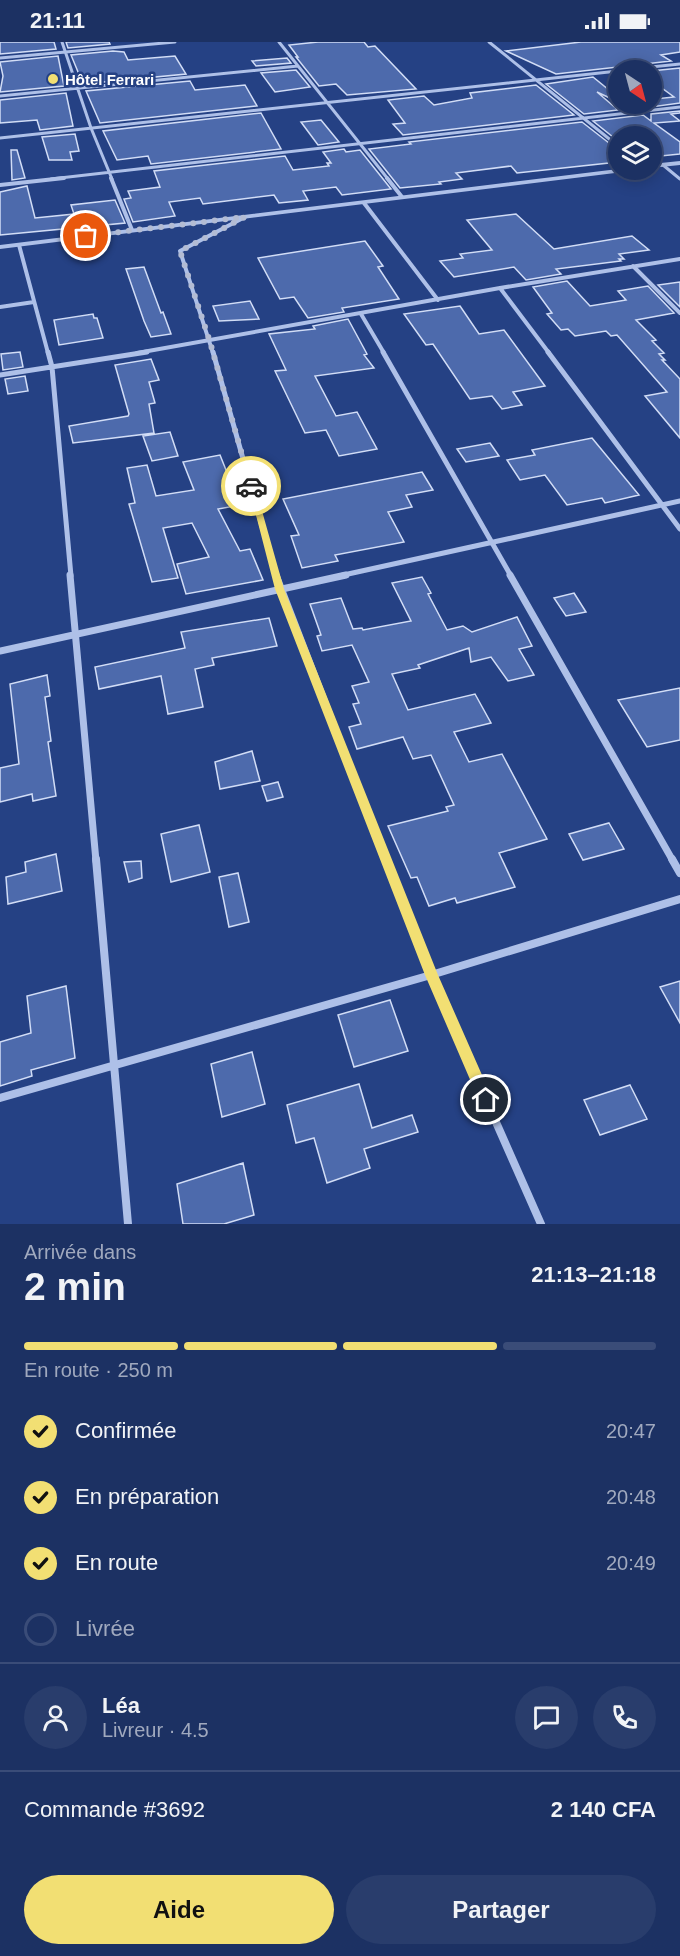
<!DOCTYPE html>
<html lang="fr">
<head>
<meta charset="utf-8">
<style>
	:root { --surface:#1c3163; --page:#293d6c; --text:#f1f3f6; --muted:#a0a9be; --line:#3a4c78; --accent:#f2df73 }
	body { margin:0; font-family:Arial,sans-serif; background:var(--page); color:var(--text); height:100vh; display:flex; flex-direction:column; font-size:22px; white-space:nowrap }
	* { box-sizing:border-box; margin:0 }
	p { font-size:20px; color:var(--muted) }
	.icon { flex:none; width:33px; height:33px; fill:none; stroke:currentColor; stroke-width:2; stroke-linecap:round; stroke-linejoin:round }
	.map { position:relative; height:1182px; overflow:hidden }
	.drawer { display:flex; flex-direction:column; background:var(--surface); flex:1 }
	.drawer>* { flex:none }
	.needle { width:39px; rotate:144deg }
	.buttons { position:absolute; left:608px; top:18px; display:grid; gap:12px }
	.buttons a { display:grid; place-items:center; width:54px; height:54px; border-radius:50%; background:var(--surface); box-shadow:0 3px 15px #0003,0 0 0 2px var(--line); font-size:30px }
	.pin { position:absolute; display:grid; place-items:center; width:51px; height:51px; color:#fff; margin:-26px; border:3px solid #fff; border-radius:50%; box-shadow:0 2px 6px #0007 }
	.courier { position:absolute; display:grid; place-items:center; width:60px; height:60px; margin:-30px; border:4px solid #f2df73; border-radius:50%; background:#fff; color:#222; box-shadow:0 2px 8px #0007 }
	.overview em { font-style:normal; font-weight:800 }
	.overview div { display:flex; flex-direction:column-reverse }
	.overview { display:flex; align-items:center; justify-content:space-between; height:102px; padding:0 24px }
	h1 { font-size:39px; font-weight:800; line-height:45px }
	.bar { display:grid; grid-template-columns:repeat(4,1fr); gap:9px 6px; align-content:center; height:72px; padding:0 24px }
	.bar i { height:8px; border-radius:4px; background:var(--line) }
	.bar .selected { background:var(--accent) }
	.bar p { grid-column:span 4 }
	.line { display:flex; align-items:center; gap:15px; padding:0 24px; border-top:2px solid var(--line) }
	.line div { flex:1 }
	.round { display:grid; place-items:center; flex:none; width:63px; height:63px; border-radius:32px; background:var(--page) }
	ol { padding:0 24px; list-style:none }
	li { display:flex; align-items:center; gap:18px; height:66px }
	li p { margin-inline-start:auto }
	li .icon { padding:6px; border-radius:50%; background:var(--accent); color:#111; stroke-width:4 }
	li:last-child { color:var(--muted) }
	li i { width:33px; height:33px; border:3px solid var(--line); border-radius:50% }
	.action { display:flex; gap:12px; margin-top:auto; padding:12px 24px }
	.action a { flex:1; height:69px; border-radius:36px; background:var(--accent); color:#111; font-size:24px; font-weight:800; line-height:69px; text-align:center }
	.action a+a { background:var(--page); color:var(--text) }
	.status { display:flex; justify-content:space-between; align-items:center; height:42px; padding:0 30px; background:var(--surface); direction:ltr }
	.status svg { height:16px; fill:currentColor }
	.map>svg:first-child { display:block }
	.building { fill:#4d6aac; stroke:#d2ddf6; stroke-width:1.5 }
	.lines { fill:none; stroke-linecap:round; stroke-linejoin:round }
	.minor-far4 { stroke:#aec0e8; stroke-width:3 }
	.minor-far3 { stroke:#aec0e8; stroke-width:4 }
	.minor-far2 { stroke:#aec0e8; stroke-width:5 }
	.minor-far1 { stroke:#aec0e8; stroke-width:7 }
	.minor { stroke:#aec0e8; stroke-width:8 }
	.tertiary { fill:#aec0e8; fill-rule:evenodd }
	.route { fill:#f2df73 }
	.done { stroke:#b3bcd4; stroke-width:6; stroke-dasharray:0 10.8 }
	.poi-dot { fill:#f2df73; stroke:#254184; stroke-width:2 }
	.labels { text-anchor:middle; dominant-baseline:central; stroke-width:5; stroke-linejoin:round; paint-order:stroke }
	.far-poi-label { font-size:15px; font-weight:bold; fill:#fff; stroke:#254184; text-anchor:start }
</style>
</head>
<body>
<div class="status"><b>21:11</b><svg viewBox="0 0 49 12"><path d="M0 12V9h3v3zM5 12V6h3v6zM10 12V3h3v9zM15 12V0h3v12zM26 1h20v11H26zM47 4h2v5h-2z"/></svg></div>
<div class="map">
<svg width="680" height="1182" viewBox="0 0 680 1182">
	<rect width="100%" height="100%" fill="#254184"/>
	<path class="building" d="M0,0h54l2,7 -56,5z
		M66,0h43l1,2 -42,4z
		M318,0h46l4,5 7,-1 41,43 -69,6 -11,-11 -17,2 -23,-29h2l-9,-12z
		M581,0h99v10l-19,3 10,6 -115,13 -50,-23z
		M113,9l11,1 4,8 47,-4 11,18 -103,10 -12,-29z
		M58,14l6,30 -64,6 3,-16 -3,-14z
		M287,16l4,5 -35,3 -4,-5z
		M680,26v35l-29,4v-11l4,3 19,-2 -23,-17v-9z
		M296,28l14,17 -35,5 -14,-19z
		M593,35l22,18 -3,4 -15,-7 21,18 -34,4 -38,-30z
		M190,39l5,9 50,-5 12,21 -157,17 -14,-32z
		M536,43l38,30 -171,20 -10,-11 12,-1 -17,-23 36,-4 10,9 38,-7 -2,-5z
		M66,51l7,33 -33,4 -3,-10 -37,3v-23z
		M680,69v2l-9,1 9,7 -26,2 26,19v12l-29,3v-21h-33v5l-25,-20 50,-6 8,6v-7z
		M261,71l20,36 -130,15 -3,-8 -31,4 -14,-29z
		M321,78l18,22 -21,3 -17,-23z
		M582,80l36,28v12l-101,11 -6,-7 -55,7 6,6 -23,3 2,2 -41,4 -31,-39 42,-5 -2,-2z
		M75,92l4,17 -9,1 2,8h-23l-7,-23z
		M344,107l2,3 14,-2 31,39 -49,6 -6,-8 -33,4 5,9 -29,3 -5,-8 -71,9 -3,-6 -31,4 6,14 -42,6 -9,-23 7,-1 -3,-7 32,-4 -6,-16 131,-15 8,14 36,-4 -2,-3h4l-8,-11z
		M11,108h6l8,28 -13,2z
		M27,144l8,32 39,-4 -3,-9 44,-5 10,23 -125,12v-43z
		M516,172l38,35 78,-13 17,14 -30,4 5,5h-5l2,2 -65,8 5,5 -35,6 -12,-13 -60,10 -14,-16 23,-3 -3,-4 32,-4 -25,-30z
		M365,199l18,25 -5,1 21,32 -57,9 2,4 -36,6 -14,-21 -14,2 -22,-41z
		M144,225l17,46 2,-1 8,22 -20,3 -7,-16 -18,-52z
		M567,239l23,25 36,-6 -8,-9 30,-5 26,27 -38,7 20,20 -4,1 12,12 -5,1 6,6h-3l18,19v59l-35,-42 22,-4 -50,-57 -6,1 -5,-5 -31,5 -7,-7 -7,1 -14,-16 5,-1 -19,-26z
		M680,240v25l-22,-22z
		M250,259l9,18 -40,2 -6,-15z
		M460,264l19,28 25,-4 41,56 -32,6 9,13 -20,4 -10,-13 -22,3 -37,-55 -7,1 -22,-31z
		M93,272l1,4h3l6,20 -44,7 -5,-25z
		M348,277l19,35 -3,1 10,13 -59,8 21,40 21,-4 20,37 -38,7 -13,-26 -21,3 -30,-62 11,-1 -17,-36 46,-5 -2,-3z
		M20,310l3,15 -20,3 -2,-16z
		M151,317l8,21 -10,2 6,21 -6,1 5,29 -81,10 -4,-17 59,-10 1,-2 -14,-49z
		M25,334l3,15 -20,3 -3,-15z
		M170,390l8,24 -26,5 -9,-25z
		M592,396l47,57 -34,8 -3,-5 -35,7 -22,-30 -25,5 -13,-20 28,-5 -3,-5z
		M490,401l9,13 -33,6 -9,-13z
		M220,413l8,20h-3l10,31 -17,3 22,42 10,-2 13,31 -77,14 -9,-30 32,-7 -17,-34 -29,5 15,50 -26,4 -23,-78 6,-1 -8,-35 20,-3 9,31 38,-6 -11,-28z
		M422,430l11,18 -27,5 6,12 -24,5 16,30 -69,13 3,6 -36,7 -11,-32 8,-1 -16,-36z
		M422,535l9,16 -3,1 19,36 16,-4 9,6 45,-15 15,29 -13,3 15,26 -26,6 -17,-24 -20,5 -2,-14 -51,17 2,3 -28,6 16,36 67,-16 16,29 -37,9 15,30 33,-8 45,85 -48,14 16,34 -58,16 -2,-5 -26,8 -12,-29 -6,1 -23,-52 60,-15 -2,-4 8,-2 -23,-50 -18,4 -10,-22 -46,12 -8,-22 12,-3 -8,-20 6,-1 -7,-17 17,-4 -17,-37 -30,6 -5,-15 4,-1 -11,-31 31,-6 12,31 9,-1 1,2 48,-9 -19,-38z
		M574,551l12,19 -20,4 -12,-18z
		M269,576l8,28 -65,12 2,7 -19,4 8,38 -35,7 -7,-38 -62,13 -4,-22 90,-19 -4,-16z
		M47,633l3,21 -5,1 6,44 -3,1 8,54 -23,5 -1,-7 -32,8v-34l19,-4 -9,-80z
		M680,646v52l-33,7 -29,-47z
		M252,709l8,30 -40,8 -5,-27z
		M278,740l5,15 -16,4 -5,-15z
		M609,781l15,26 -41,11 -14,-26z
		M199,783l11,47 -39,10 -10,-48z
		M56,812l6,37 -54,13 -2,-27 20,-5 -1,-10z
		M141,819l1,17 -13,4 -5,-20z
		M238,831l11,49 -20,5 -10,-50z
		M680,939v42l-20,-36z
		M66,944l9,72 -44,12 1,6 -32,10v-44l31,-9 -4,-37z
		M390,958l18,51 -54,16 -16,-52z
		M252,1010l13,52 -43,13 -11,-53z
		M359,1042l13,44 40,-13 6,17 -54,17 6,19 -43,15 -13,-45 -18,5 -9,-38z
		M630,1043l17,34 -47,16 -16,-35z
		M243,1121l11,52 -30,9h-41l-6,-40z"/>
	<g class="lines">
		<path class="minor-far4" d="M62,0l29,86 21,51
			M279,0l109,137
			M489,0l129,104
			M0,16l175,-16
			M622,28l58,-6
			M0,54l298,-30
			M0,96l618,-67
			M663,123l17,14
			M51,137l629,-72"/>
		<path class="minor-far3" d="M111,136l21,52
			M387,136l15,19
			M0,143l64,-7
			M364,161l74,97
			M19,203l29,108
			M633,224l47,47
			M500,246l49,65
			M0,265l34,-5
			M361,272l23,39
			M137,311l363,-65 180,-29
			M213,311l-33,-102 65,-34"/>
		<path class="minor-far2" d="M48,310l4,15 19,209
			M213,310l63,224
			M383,310l128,224
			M548,310l132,177
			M0,333l147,-23
			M339,534l341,-75"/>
		<path class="minor-far1" d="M70,533l26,286
			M276,533l110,286
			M510,533l163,286
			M0,609l346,-76"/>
		<path class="minor" d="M96,817l32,365
			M386,817l45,116 110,249
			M672,817l8,14
			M0,1056l431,-123 249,-76"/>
		<path class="tertiary" d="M680,119v4l-29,3v-4z
			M618,127l8,1 -3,2 -623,77v-4z"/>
	</g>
	<path class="route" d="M248,442l7,2 29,103 154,386 55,125 -2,5 -5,2 -5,-2 -56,-130 -150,-386z"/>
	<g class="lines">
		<path class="done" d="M86,194l159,-19 -65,34 30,91 41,144"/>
	</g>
	<circle class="poi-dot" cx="53" cy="37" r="6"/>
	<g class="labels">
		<g class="far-poi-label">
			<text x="65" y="37">Hôtel Ferrari</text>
		</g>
	</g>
</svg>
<div class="buttons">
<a><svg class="needle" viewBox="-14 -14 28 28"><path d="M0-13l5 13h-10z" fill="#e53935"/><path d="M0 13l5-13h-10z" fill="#a0a9be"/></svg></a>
<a><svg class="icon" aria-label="layers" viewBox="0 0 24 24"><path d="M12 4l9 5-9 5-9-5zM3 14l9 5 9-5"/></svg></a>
</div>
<div class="pin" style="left:86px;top:194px;background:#ea580c"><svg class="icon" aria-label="bag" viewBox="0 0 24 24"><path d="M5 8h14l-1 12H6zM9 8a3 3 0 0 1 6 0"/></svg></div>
<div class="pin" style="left:486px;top:1058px;background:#1f2937"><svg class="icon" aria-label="home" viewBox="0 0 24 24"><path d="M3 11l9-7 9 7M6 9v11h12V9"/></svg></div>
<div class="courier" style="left:251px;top:444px"><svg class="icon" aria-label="car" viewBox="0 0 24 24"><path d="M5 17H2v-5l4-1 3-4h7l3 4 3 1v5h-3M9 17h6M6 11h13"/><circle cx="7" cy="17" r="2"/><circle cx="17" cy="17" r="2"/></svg></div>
</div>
<section class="drawer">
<div class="overview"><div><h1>2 min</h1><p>Arrivée dans</p></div><em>21:13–21:18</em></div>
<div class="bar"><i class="selected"></i><i class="selected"></i><i class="selected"></i><i></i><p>En route · 250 m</p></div>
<ol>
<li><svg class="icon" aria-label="check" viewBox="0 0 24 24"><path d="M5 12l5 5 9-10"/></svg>Confirmée<p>20:47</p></li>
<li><svg class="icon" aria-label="check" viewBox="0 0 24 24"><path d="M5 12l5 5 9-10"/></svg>En préparation<p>20:48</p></li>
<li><svg class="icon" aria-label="check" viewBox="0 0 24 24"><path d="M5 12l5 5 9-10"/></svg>En route<p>20:49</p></li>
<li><i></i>Livrée</li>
</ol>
<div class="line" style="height:108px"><a class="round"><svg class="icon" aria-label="person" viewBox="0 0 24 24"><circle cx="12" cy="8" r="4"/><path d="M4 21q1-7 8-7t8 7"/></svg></a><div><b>Léa</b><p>Livreur · 4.5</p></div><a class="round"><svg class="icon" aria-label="chat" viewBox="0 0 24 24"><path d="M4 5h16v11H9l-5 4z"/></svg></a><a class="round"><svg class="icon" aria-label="phone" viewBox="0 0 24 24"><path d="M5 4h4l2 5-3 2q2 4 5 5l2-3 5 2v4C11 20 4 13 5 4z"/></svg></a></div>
<div class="line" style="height:78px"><div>Commande #3692</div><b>2 140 CFA</b></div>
<div class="action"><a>Aide</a><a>Partager</a></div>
</section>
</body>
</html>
